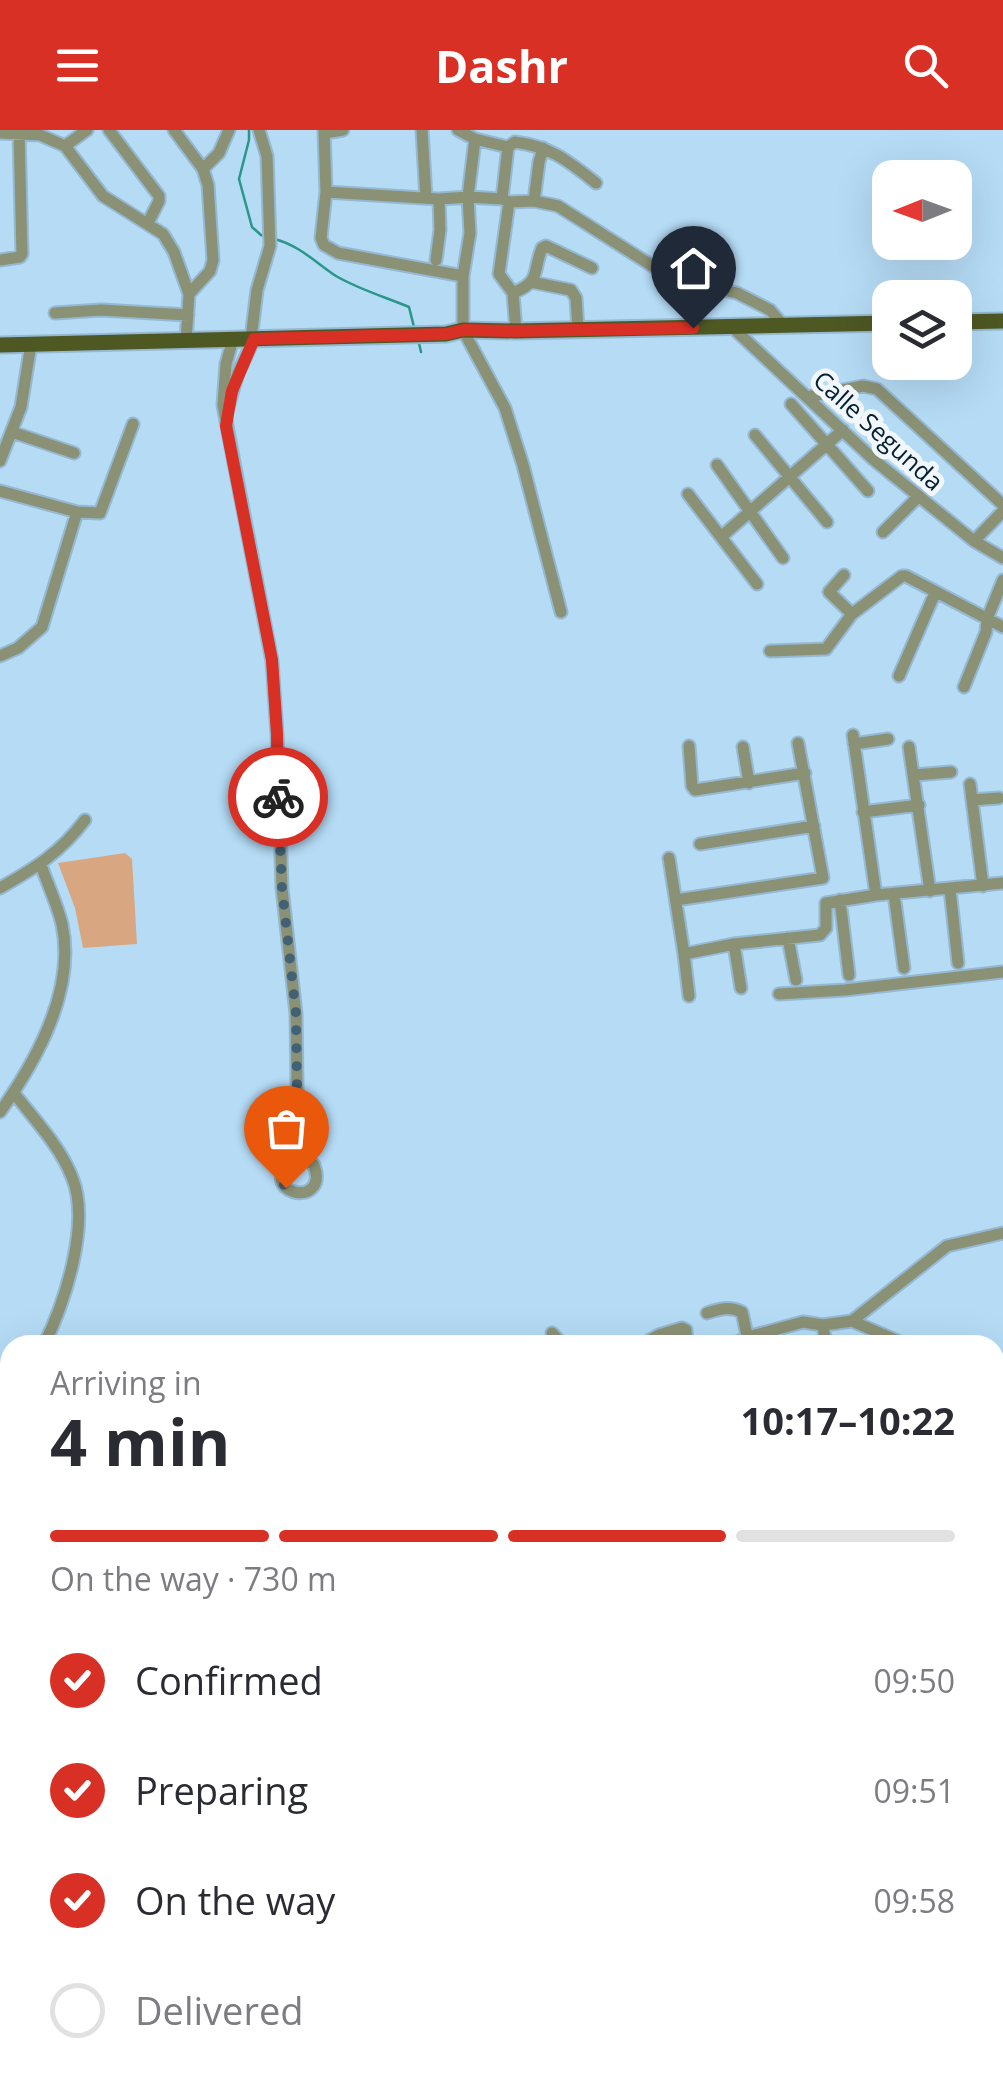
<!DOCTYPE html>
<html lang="en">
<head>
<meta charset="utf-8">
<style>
	:root { --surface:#fff; --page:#f2f2f3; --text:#2b2b33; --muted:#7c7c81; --line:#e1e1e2; --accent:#d93025 }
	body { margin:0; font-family:"Open Sans",sans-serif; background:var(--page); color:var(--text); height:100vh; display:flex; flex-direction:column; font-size:38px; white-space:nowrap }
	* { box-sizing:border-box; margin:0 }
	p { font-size:32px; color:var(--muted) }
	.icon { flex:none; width:55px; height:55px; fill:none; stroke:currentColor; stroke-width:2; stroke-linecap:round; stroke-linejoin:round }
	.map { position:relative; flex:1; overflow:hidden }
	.side { position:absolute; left:0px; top:1205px; width:1005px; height:752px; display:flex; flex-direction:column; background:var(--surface); border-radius:30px 30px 0 0; box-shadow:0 10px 40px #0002 }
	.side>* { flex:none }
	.needle { width:65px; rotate:269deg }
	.tools { position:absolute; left:872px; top:30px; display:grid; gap:20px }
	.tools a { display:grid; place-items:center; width:100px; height:100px; border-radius:20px; background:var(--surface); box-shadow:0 10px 40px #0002; font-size:50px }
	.pin { position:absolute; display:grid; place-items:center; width:85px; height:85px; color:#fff; margin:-102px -42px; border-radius:50% 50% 50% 0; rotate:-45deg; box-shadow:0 0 10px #0007 }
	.pin .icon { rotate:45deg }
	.courier { position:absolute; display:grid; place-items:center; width:100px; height:100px; margin:-50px; border:8px solid #d93025; border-radius:50%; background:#fff; color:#222; box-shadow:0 2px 12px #0007 }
	.summary em { font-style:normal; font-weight:700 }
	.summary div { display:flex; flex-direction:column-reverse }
	.summary { display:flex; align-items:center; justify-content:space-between; height:170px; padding:0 50px }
	h1 { font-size:65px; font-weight:700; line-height:75px }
	.bar { display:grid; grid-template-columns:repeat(4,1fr); gap:15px 10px; align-content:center; height:120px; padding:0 50px }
	.bar i { height:12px; border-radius:8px; background:var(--line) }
	.bar .active { background:var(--accent) }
	.bar p { grid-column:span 4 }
	ol { padding:0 50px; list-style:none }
	li { display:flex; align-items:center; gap:30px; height:110px }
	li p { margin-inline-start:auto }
	li .icon { padding:10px; border-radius:50%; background:var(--accent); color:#fff; stroke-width:4 }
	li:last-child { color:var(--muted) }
	li i { width:55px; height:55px; border:5px solid var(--line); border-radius:50% }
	header { display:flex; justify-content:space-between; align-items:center; height:130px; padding:0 50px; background:var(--accent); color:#fff; font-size:45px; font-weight:700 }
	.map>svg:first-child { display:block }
	.green { fill:#d8a782 }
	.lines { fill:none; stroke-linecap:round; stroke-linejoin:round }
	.stream { stroke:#2b968a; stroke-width:2.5 }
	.minor-casing { stroke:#95b9d2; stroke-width:15 }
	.major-casing { stroke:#95b9d2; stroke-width:19 }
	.minor { stroke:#8b9175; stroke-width:11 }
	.major { stroke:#4e5823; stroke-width:15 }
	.done { stroke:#436175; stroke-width:10; stroke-dasharray:0 18 }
	.route { stroke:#d93025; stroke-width:12 }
	.labels { text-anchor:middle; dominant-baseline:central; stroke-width:10; stroke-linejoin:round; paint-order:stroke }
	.street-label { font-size:25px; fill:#052030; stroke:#f1f7fc }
</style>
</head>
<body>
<header><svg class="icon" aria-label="menu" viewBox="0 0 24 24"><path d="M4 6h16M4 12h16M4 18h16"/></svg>Dashr<svg class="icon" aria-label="search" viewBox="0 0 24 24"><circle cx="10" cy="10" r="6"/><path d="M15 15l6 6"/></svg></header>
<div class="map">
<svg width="1003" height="1957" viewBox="0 0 1003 1957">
	<rect width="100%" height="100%" fill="#b5dbf5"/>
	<path class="green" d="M125,723l7,6 5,85 -54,4 -8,-40 -17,-45z
		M10,1945v3h171l6,9h-170l-11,-11z"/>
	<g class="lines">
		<path class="stream" d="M249,0v10l-10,39 13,48 9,8 6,2
			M275,109c25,7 40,23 61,37 22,13 49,21 73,31l5,20
			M418,209l3,13"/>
		<defs>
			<path id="minor" d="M109,0l50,66v5l-11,22
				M174,0l29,39 5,16 5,75 -3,11 -21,23
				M324,0l2,62 -5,46 3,7 14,8 125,23 7,-43 -2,-36 -29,2 -113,-7
				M422,0l4,68
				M458,0l17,9 33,8 -6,52
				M0,3l40,2 25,11 38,50 60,38 11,18 15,42 -3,47
				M325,3l18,-3
				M475,9l-7,58 34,2 7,3 25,-1 24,5 115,73 64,14 33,17 13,15
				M65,16l22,-16
				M508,17l7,-5c37,5 53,19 81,41
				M203,39l16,-16 10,-23
				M534,71l5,-39 4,-14
				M509,72l-10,72 14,19 3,38
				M0,130l20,-3 2,-3 -3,-122
				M436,130l4,-30 -1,-31
				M463,146v54l42,78 18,57 38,147
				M531,152l40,8 5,8 2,32
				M513,163c29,-12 19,-21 29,-45l4,-2 46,22
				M55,183l46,-3 87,5
				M732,197l142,133 100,81 29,17
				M233,209l-7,25 -3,41 49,256 5,73 5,154 14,126 2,140
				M251,209l6,-49 13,-44 -3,-90 -8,-26
				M807,267l56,-11 14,3 126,116
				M791,274l77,87
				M228,277l10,-34 16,-34
				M12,302l62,21
				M755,305l72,87
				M0,331l21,-54 10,-63
				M717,335l66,93
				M0,361l77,21 23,1 33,-89
				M688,364l69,90
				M883,402l36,-36
				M721,407l122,-107
				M974,411l29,-30
				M844,445l-15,17 23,22
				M770,521l56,-2 26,-35 50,-38h4l97,51
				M0,526l18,-8 24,-21 35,-115
				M899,546l36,-83
				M964,557l22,-55 1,-13 16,-39
				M853,605l23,160
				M854,614l34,-5
				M689,616l3,40 3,4 110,-17
				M743,617l6,36
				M909,617l21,144
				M914,645l37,-3
				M970,654l13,102
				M972,670l27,-2
				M863,682l56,-7
				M700,714l114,-18
				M669,728l15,96 50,-10 86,-9 6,-7v-25l50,-8 127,-12
				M0,758c35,-20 60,-35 85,-68
				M950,759l8,74
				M894,764l10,74
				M676,770l147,-22 -25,-135
				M840,770l9,75
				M788,808l8,42
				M734,814l7,44
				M684,824l5,42
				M779,864l66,-4 158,-18
				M14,963c20,26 46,53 58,84 19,46 -7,125 -28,168
				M0,982c37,-52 76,-122 62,-188 -5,-20 -14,-39 -21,-59
				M298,1024l16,11c17,47 -67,28 -16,-11z
				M707,1183c12,-4 22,-7 35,-1l6,28
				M852,1191l55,24
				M823,1195l3,20
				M552,1203l11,12
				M641,1215l18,-10 23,-7 4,2 1,15
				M730,1215l18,-8 55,-15 20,3 29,-4 95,-75 56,-13
				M0,1274l10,-9
				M995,1287l8,-3
				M0,1308l10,6
				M995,1342h8
				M995,1473l8,4
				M0,1494l10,-5
				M995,1511l8,2
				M995,1555l8,3
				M0,1590l10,-2
				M995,1632l8,4
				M0,1648l10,-2
				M995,1672l8,-13
				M0,1707l10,-2
				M0,1762h10
				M0,1798l10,2
				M0,1853l10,1
				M9,1890l1,-9
				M0,1937l10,-2
				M234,1948l1,2
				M495,1948l2,9
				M332,1953l2,-5
				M450,1957l8,-9"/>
			<path id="major" d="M955,192l48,-1
				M0,215l446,-11 17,-4 53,1 374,-8"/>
		</defs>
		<use href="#minor" class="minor-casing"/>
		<use href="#major" class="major-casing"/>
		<use href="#minor" class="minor"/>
		<use href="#major" class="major"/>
	</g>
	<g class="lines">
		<path class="done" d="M278,667l4,91 14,126 2,140c-13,10 -23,18 -12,34"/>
		<path class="route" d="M278,667l-1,-63 -5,-74 -46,-234 6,-35 22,-52 192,-5 18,-4 52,1 177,-3"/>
	</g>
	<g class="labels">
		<g class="street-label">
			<text transform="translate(879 300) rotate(42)">Calle Segunda</text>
		</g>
	</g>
</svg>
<div class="tools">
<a><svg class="needle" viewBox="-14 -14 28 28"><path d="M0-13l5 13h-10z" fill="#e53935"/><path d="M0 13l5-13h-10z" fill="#7c7c81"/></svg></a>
<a><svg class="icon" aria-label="layers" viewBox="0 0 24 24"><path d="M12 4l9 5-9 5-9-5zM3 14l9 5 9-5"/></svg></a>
</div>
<div class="pin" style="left:286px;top:1058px;background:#ea580c"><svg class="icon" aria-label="bag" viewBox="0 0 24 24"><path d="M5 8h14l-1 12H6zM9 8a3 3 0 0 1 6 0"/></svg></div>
<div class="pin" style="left:693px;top:198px;background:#1f2937"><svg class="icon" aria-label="home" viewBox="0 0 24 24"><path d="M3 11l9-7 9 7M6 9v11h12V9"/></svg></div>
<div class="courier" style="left:278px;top:667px"><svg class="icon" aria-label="bike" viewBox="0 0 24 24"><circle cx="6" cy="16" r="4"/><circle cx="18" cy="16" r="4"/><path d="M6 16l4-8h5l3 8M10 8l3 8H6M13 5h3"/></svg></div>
<section class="side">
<div class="summary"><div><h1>4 min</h1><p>Arriving in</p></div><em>10:17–10:22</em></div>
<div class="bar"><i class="active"></i><i class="active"></i><i class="active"></i><i></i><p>On the way · 730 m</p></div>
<ol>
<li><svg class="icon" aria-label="check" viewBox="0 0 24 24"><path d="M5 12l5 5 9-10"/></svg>Confirmed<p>09:50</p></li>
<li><svg class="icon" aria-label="check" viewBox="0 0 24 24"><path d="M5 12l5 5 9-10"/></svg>Preparing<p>09:51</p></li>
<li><svg class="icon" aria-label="check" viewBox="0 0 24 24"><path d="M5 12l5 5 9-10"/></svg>On the way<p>09:58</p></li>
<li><i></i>Delivered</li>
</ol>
</section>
</div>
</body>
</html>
